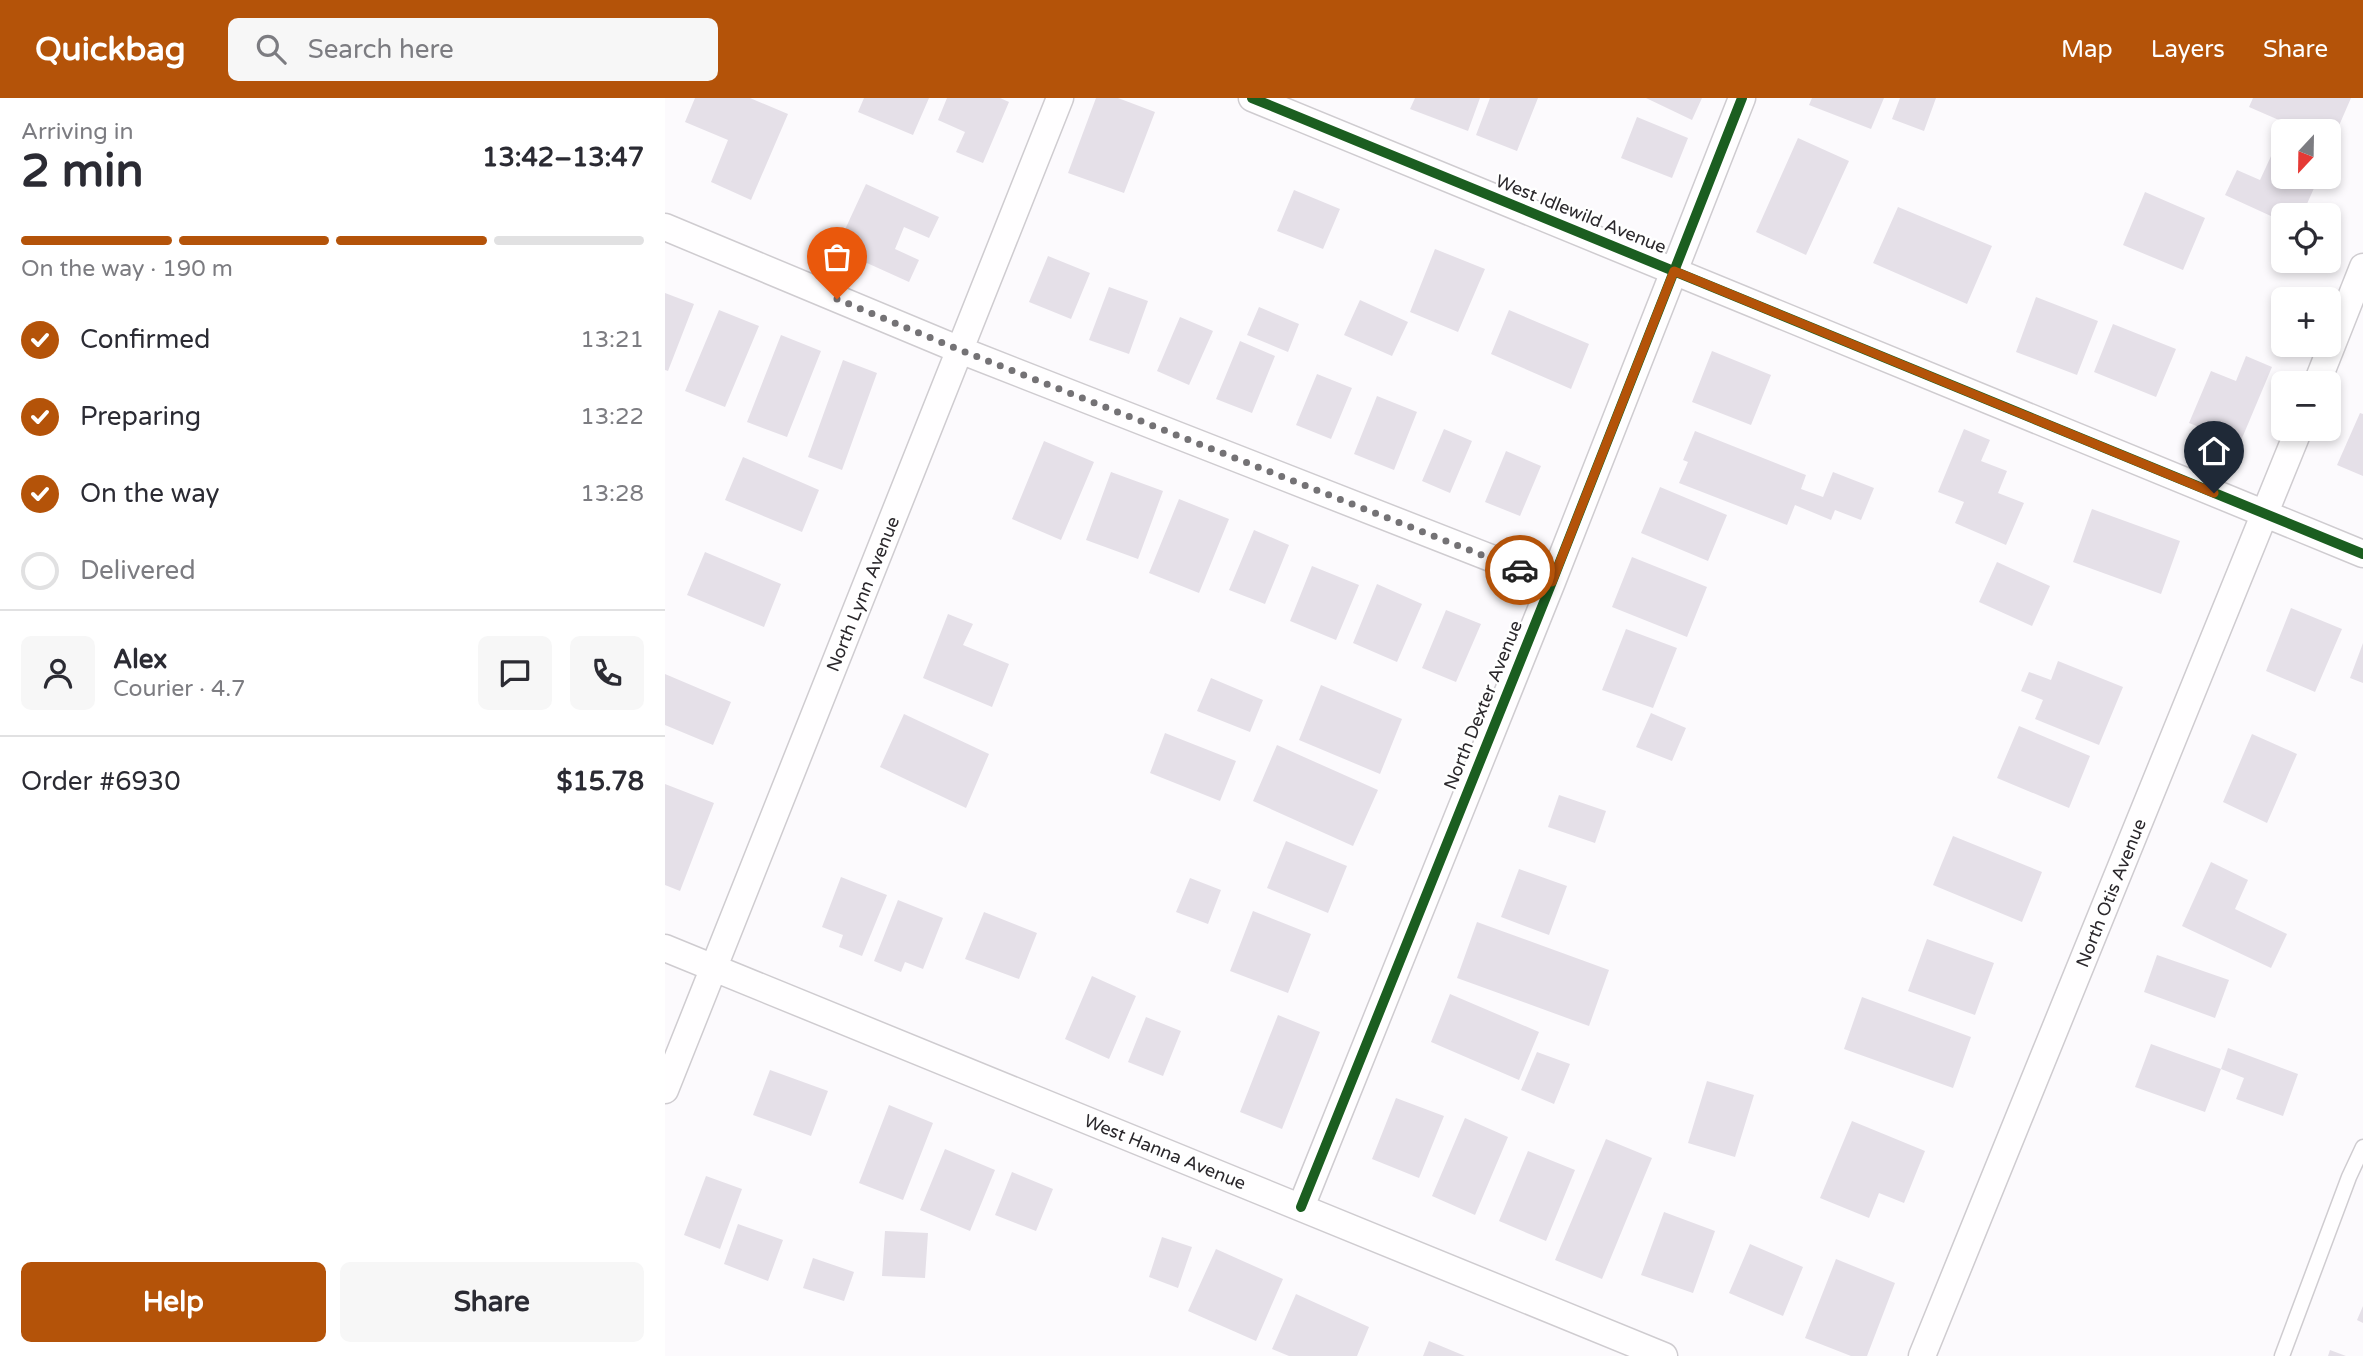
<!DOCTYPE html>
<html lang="en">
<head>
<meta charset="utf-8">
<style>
	:root { --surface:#fff; --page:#f7f7f7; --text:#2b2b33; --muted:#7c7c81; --line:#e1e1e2; --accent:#b45309 }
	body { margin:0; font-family:"Varela Round",sans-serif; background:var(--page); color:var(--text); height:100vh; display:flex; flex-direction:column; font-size:26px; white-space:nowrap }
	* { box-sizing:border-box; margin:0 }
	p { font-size:23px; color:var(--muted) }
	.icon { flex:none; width:38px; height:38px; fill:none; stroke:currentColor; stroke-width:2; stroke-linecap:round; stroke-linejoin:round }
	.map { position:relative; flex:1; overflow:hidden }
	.side { display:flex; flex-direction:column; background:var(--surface); width:665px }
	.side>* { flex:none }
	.needle { width:46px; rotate:202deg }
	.buttons { position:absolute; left:1606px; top:21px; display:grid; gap:14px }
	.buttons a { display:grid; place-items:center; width:70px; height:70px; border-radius:10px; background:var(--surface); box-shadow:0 4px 10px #0003; font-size:35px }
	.pin { position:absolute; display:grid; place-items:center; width:60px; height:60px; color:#fff; margin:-72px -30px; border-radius:50% 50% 50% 0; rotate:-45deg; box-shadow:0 0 7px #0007 }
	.pin .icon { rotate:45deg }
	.courier { position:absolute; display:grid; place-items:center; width:70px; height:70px; margin:-35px; border:5px solid #b45309; border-radius:50%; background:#fff; color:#222; box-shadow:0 2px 9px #0007 }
	.summary em { font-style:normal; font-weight:700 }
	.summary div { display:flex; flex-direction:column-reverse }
	.summary { display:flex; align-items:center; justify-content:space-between; height:119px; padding:0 21px }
	h1 { font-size:46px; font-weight:700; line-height:52px }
	.bar { display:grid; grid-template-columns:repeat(4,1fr); gap:10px 7px; align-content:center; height:84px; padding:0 21px }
	.bar i { height:9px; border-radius:5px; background:var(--line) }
	.bar .selected { background:var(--accent) }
	.bar p { grid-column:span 4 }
	.line { display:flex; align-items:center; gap:18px; padding:0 21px; border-top:2px solid var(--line) }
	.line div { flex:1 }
	.round { display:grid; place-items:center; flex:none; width:74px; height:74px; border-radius:10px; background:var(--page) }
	ol { padding:0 21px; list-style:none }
	li { display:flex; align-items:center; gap:21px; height:77px }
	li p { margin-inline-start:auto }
	li .icon { padding:7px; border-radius:50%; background:var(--accent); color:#fff; stroke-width:4 }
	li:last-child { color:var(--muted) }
	li i { width:38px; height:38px; border:4px solid var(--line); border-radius:50% }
	.button { display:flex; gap:14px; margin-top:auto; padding:14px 21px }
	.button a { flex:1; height:80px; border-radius:10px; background:var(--accent); color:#fff; font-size:28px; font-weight:700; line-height:80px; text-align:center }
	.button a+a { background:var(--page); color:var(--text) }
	header { display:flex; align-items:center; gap:42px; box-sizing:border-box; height:98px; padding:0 35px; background:var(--accent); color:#fff }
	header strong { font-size:33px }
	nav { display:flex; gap:38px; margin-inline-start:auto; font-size:24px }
	.search { width:490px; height:63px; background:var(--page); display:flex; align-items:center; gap:18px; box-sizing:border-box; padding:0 24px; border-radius:10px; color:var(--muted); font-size:26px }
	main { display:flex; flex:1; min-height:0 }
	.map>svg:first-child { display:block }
	.building { fill:#e5e0e8 }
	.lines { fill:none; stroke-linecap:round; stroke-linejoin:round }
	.service-casing { stroke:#cfccd0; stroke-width:17 }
	.minor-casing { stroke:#cfccd0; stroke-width:29 }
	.service { stroke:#fffeff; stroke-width:14 }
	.minor { stroke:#fffeff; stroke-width:26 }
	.cycleway-casing { stroke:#fff; stroke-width:15 }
	.cycleway { stroke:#1b5e20; stroke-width:10 }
	.done { stroke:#747275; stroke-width:7; stroke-dasharray:0 12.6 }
	.route { stroke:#b45309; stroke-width:9 }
	.labels { text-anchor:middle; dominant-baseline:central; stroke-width:5; stroke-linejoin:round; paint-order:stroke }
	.street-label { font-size:18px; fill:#2b282c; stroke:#fff }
</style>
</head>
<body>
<header>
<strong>Quickbag</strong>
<div class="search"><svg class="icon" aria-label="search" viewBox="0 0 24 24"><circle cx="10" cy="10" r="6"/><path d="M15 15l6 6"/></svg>Search here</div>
<nav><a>Map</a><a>Layers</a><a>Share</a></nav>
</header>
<main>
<section class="side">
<div class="summary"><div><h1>2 min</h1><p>Arriving in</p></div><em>13:42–13:47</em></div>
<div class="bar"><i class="selected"></i><i class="selected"></i><i class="selected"></i><i></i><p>On the way · 190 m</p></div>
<ol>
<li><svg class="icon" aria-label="check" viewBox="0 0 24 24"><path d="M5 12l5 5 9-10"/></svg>Confirmed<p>13:21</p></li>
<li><svg class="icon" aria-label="check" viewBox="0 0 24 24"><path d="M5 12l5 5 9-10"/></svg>Preparing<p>13:22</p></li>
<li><svg class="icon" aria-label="check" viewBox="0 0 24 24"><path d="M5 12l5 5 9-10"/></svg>On the way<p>13:28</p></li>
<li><i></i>Delivered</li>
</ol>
<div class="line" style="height:126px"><a class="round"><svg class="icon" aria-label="person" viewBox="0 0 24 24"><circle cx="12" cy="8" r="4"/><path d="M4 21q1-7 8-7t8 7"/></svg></a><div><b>Alex</b><p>Courier · 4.7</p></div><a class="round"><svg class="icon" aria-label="chat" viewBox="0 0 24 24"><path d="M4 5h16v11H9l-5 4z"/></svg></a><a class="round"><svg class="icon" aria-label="phone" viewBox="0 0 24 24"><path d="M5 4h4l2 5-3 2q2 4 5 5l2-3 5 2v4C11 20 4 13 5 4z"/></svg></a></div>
<div class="line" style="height:91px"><div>Order #6930</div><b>$15.78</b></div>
<div class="button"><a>Help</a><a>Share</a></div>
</section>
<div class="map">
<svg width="1698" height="1258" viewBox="0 0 1698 1258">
	<rect width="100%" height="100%" fill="#fcfafd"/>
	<path class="building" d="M30,0h55l38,16 -37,86 -40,-18 17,-42 -43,-18z
		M199,0h65l-16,37 -55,-23z
		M282,0h53l9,4 -26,61 -27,-11 9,-20 -27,-12z
		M431,0h22l37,14 -31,81 -56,-20z
		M750,0h65l-12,33 -58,-22z
		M825,0h48l-21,53 -41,-16z
		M981,0h56l-10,22z
		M1147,0h72l-13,31 -62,-24z
		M1235,0h36l-12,33 -32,-12z
		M1588,0h98l-20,46 -2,-1v-12h-25l-55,-24z
		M972,19l51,21 -16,40 -51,-20z
		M1133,40l51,23 -43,94 -50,-23z
		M1607,56l12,5v18h35l-17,38h-18v7l-59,-27 12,-25 23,10z
		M201,86l73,33 -10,21 -25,-11 -9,22 24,11 -10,22 -73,-33z
		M629,92l46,19 -17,40 -46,-18z
		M1480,94l60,26 -22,52 -60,-25z
		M1233,109l94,39 -25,58 -94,-41z
		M770,151l50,20 -27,63 -48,-20z
		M383,158l42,17 -19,46 -42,-17z
		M444,189l39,14 -19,53 -40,-14z
		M0,195l29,11 -26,67 -3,-1z
		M1371,199l62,24 -21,54 -61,-23z
		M695,202l48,22 -16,34 -48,-21z
		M594,209l40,17 -11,28 -41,-17z
		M54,212l40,16 -34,81 -40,-16z
		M844,212l80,34 -18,45 -80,-35z
		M515,219l33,14 -24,54 -32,-14z
		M1448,226l63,25 -20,48 -62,-25z
		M116,237l40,16 -34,86 -40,-15z
		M575,243l35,15 -23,57 -36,-14z
		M1047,253l59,24 -20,50 -59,-23z
		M1581,258l26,11 -32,76 -51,-20 22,-52 25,10z
		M178,262l34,13 -35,97 -34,-13z
		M652,276l35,14 -21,51 -35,-14z
		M712,298l40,16 -23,58 -40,-16z
		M1695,315l3,1v62l-26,-11z
		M779,331l28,12 -22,52 -28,-12z
		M1299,331l26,11 -9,21 26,10 -9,22 26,10 -18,42 -51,-22 9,-21 -26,-10z
		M1030,333l111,44 -5,14 22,8 10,-25 41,16 -13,32 -26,-10 -4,10 -36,-15 -8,20 -108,-42 9,-21 -5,-2z
		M379,343l50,21 -33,78 -49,-21z
		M841,353l35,15 -21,50 -35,-14z
		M78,359l76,33 -17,42 -77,-32z
		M446,374l52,19 -25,68 -52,-19z
		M995,389l67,28 -19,46 -67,-28z
		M514,401l50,20 -30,74 -50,-20z
		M1427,411l88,32 -19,53 -88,-32z
		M589,432l35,15 -24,59 -36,-14z
		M40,454l76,32 -17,43 -77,-32z
		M967,459l75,30 -20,50 -75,-30z
		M1332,464l53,24 -18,40 -53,-24z
		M647,468l47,19 -23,55 -46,-19z
		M712,486l45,20 -25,58 -44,-19z
		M1626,510l51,21 -27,63 -49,-21z
		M781,512l35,14 -25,58 -34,-14z
		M283,516l25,10 -10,21 46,19 -17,43 -69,-29z
		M961,531l51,19 -24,60 -51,-18z
		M1698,545v40l-13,-5z
		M1393,563l65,26 -24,58 -64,-26 8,-19 -22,-9 8,-19 22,8z
		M0,576l66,28 -18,43 -48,-20z
		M546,580l52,22 -13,32 -53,-21z
		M656,587l81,34 -22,55 -81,-34z
		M986,615l35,15 -14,33 -36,-14z
		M239,616l85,40 -23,54 -86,-41z
		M1354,628l71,30 -21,52 -72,-30z
		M500,635l71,28 -16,40 -70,-28z
		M1587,636l45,20 -30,69 -44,-21z
		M612,647l101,45 -25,56 -100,-45z
		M0,686l49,19 -34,88 -15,-6z
		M894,697l47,16 -11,32 -47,-16z
		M1288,738l89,36 -20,50 -89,-37z
		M621,743l61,25 -19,47 -61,-25z
		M1546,764l37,18 -13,29 52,25 -16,34 -89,-42z
		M854,771l48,17 -18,49 -48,-18z
		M176,779l46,18 -25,61 -23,-9 4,-12 -21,-8z
		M525,780l31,12 -13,34 -32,-12z
		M233,802l45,18 -20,51 -18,-7 -4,10 -27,-11z
		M588,813l58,23 -23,59 -58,-22z
		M319,814l53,21 -18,46 -54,-20z
		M812,824l132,48 -20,56 -132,-48z
		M1262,841l67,24 -19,52 -67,-24z
		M1492,857l72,25 -14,38 -71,-26z
		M427,878l44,20 -27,63 -44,-20z
		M785,896l89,38 -20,48 -88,-38z
		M1197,899l109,40 -18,51 -109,-39z
		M613,917l42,17 -38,97 -42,-17z
		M481,919l35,14 -18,45 -35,-14z
		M1486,946l70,25 -16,43 -70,-25z
		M1563,950l70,26 -15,42 -47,-17 8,-21 -23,-9z
		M872,954l33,12 -16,40 -33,-14z
		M105,972l58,21 -17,45 -58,-21z
		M1042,983l47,14 -19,62 -47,-14z
		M731,1000l48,18 -25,62 -47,-19z
		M224,1007l44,18 -30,77 -44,-17z
		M800,1020l43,19 -33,78 -43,-19z
		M1187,1023l73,30 -21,52 -25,-10 -10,25 -49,-20z
		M941,1041l46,19 -50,121 -47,-19z
		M280,1051l50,21 -25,61 -50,-21z
		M863,1053l47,19 -29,71 -47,-20z
		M347,1074l41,17 -17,42 -41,-16z
		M41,1078l36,13 -22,60 -36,-14z
		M999,1114l51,19 -22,62 -52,-18z
		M73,1126l45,16 -15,41 -44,-17z
		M220,1133l43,2 -3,45 -43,-2z
		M497,1139l30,10 -14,41 -29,-11z
		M1085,1146l53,23 -20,49 -54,-23z
		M551,1151l67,30 -27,62 -68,-30z
		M148,1160l41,14 -10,29 -41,-13z
		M1171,1161l59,24 -28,73h-16l-46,-18z
		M631,1196l73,33 -12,29h-68l-17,-7z
		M1698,1208v17l-6,-3z
		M764,1243l36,15h-42z
		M1665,1252l16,6h-18z"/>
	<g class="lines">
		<defs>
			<path id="service" d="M1617,1258l67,-179 14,-30"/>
			<path id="minor" d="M587,0l1111,456
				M0,129l295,123 592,232
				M1652,285l46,-116
				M0,850l999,408
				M0,992l395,-992
				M636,1109l251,-625 190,-484
				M1257,1258l377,-927"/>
		</defs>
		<use href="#service" class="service-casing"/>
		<use href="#minor" class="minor-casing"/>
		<use href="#service" class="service"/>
		<use href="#minor" class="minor"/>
		<defs>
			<path id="cycleway" d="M587,0l1111,456
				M636,1109l251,-625 190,-484"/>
		</defs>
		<use href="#cycleway" class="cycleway-casing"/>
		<use href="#cycleway" class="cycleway"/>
	</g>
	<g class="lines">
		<path class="done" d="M172,201l123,51 560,220"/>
		<path class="route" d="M855,472l32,12 122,-311 540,222"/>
	</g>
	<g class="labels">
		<g class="street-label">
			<text transform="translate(916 116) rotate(22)">West Idlewild Avenue</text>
			<text transform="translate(198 496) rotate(-68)">North Lynn Avenue</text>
			<text transform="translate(818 607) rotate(-68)">North Dexter Avenue</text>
			<text transform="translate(1446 795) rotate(-68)">North Otis Avenue</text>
			<text transform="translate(500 1054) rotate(22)">West Hanna Avenue</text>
		</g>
	</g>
</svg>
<div class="buttons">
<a><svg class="needle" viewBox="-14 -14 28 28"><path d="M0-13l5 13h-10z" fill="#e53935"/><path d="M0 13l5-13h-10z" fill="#7c7c81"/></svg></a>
<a><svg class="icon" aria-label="locate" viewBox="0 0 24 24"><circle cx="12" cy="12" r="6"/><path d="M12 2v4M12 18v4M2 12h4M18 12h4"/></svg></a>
<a>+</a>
<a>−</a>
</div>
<div class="pin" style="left:172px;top:201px;background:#ea580c"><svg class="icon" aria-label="bag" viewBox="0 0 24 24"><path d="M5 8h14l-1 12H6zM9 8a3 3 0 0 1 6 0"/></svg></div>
<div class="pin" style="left:1549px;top:395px;background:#1f2937"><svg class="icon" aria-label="home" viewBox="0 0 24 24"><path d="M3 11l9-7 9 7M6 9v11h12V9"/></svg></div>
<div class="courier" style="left:855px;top:472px"><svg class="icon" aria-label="car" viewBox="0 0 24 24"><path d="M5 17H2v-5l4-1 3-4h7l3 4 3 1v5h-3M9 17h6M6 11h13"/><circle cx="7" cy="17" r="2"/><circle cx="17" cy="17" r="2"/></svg></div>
</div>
</main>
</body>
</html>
